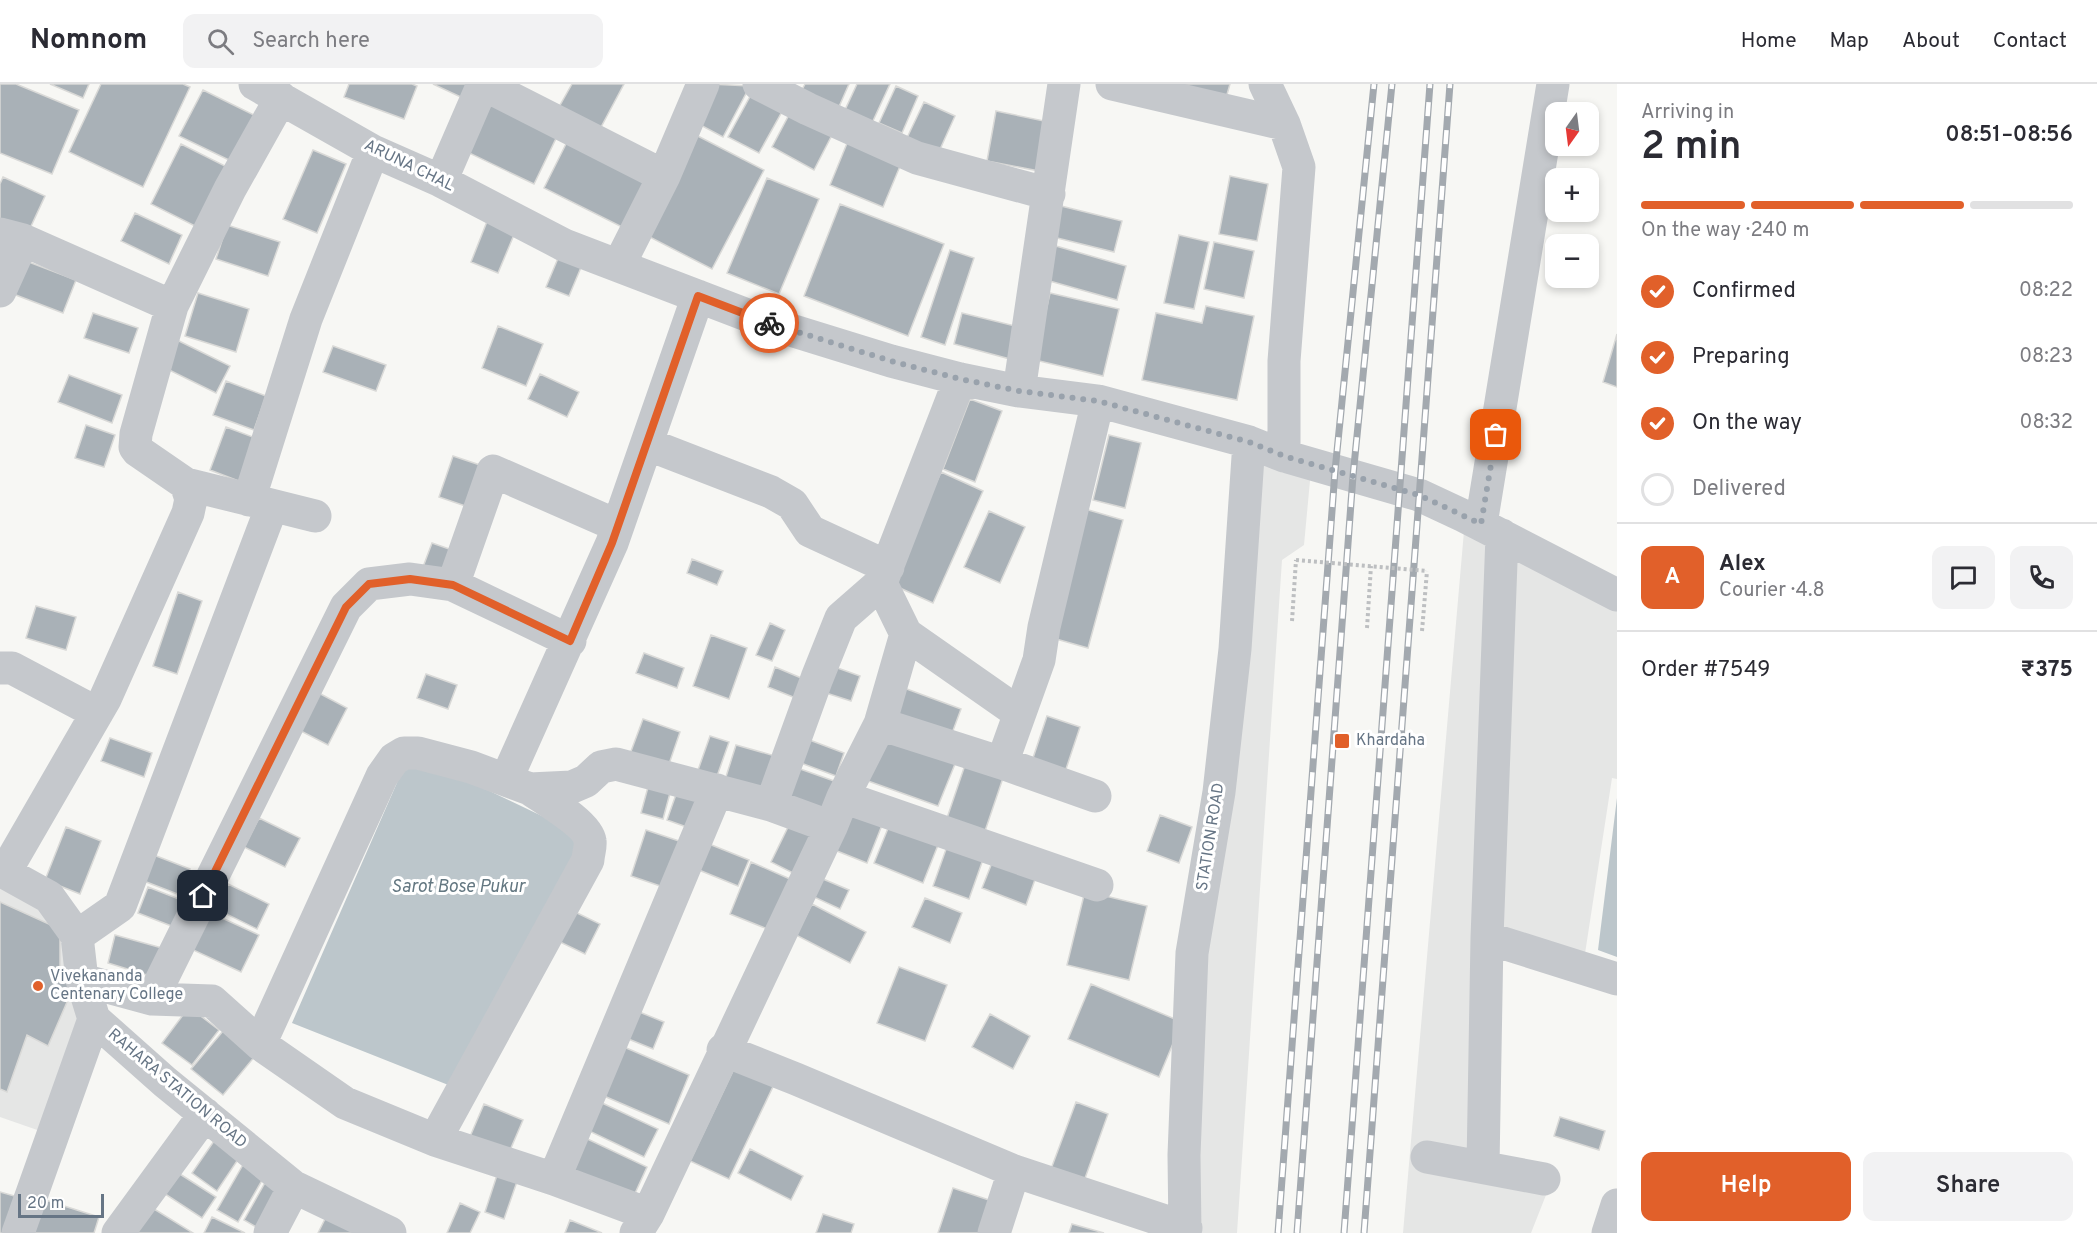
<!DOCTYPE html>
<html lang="en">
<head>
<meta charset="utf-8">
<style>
	:root { --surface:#fff; --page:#f2f2f3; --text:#2b2b33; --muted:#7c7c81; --line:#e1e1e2; --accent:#e1602a }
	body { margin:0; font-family:Overpass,sans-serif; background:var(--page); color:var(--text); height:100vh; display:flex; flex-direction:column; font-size:22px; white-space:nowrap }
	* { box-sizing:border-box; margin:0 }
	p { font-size:20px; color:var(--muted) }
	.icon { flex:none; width:33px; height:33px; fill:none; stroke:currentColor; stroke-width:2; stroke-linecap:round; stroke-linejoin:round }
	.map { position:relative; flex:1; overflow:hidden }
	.sheet { display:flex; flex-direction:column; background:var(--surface); width:480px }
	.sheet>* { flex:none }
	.needle { width:39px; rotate:194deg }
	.fabs { position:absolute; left:1545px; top:18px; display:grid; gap:12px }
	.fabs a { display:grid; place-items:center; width:54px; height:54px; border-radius:12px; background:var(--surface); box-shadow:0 3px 9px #0003; font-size:30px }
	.scale { position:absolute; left:18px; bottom:15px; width:86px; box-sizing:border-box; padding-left:6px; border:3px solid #667585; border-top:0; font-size:16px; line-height:21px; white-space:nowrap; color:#667585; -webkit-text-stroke:4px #fff; paint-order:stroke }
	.pin { position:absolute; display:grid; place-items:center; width:51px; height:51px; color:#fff; margin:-26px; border-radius:12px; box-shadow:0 3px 9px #0006 }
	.courier { position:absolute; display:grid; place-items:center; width:60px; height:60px; margin:-30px; border:4px solid #e1602a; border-radius:50%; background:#fff; color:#222; box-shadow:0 2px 8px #0007 }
	.summary em { font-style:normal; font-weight:600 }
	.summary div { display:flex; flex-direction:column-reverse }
	.summary { display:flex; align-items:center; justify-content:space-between; height:102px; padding:0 24px }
	h1 { font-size:39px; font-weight:600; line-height:45px }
	.bar { display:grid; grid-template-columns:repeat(4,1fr); gap:9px 6px; align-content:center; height:72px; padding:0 24px }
	.bar i { height:8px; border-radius:4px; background:var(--line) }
	.bar .current { background:var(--accent) }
	.bar p { grid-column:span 4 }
	.line { display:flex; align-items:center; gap:15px; padding:0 24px; border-top:2px solid var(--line) }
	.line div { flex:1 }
	.round { display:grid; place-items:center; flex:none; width:63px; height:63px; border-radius:12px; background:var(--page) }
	ol { padding:0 24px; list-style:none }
	li { display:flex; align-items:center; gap:18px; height:66px }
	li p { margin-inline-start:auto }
	li .icon { padding:6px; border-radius:50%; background:var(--accent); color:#fff; stroke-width:4 }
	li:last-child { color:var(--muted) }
	li i { width:33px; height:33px; border:3px solid var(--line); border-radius:50% }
	.button { display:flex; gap:12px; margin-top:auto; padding:12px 24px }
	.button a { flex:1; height:69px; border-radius:12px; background:var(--accent); color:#fff; font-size:24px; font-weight:600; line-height:69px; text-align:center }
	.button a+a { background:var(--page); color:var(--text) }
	header { display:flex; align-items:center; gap:36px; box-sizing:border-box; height:84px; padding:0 30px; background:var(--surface); border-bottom:2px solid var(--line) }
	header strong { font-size:28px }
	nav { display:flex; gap:33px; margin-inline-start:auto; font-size:21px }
	.search { width:420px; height:54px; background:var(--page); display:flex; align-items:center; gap:15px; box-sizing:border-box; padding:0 21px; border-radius:12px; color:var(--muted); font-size:22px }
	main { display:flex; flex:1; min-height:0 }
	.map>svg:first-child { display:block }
	.built { fill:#e5e6e5 }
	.water { fill:#bcc6cb }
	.building { fill:#a9b1b7; stroke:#d9d9d7; stroke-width:1.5 }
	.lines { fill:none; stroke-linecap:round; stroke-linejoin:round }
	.path { stroke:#bdbfc1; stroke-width:4; stroke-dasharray:3 3; stroke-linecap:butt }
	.minor { stroke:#c5c8cc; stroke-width:33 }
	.rail-casing { stroke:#a3a9af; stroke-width:7 }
	.rail { stroke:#fff; stroke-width:4.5; stroke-dasharray:14; stroke-linecap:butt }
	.path-bridge { stroke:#bdbfc1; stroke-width:4; stroke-dasharray:3 3; stroke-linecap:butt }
	.done { stroke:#99a2ac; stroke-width:6; stroke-dasharray:0 10.8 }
	.route { stroke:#e1602a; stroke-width:8 }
	.poi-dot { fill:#e1602a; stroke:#fff; stroke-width:2 }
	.labels { text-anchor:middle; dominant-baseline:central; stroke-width:6; stroke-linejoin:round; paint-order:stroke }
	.street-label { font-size:16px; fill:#667585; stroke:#fff }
	.poi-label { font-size:16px; fill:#667585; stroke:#fff; text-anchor:start }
	.water-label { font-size:18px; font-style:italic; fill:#637781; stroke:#fff }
</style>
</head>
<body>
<header>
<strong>Nomnom</strong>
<div class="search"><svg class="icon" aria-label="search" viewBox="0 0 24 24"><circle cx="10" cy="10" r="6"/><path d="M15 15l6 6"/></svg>Search here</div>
<nav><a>Home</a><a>Map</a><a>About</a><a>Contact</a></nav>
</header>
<main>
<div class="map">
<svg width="1617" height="1149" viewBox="0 0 1617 1149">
	<rect width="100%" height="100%" fill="#f7f7f4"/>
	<path class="built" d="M1257,369l54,17 -7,75 -22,15 -45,673h-45l10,-276z
		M1464,447l153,74v174l-5,-1 -28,182 -108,-25 4,244 66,16 -15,38h-128z
		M0,797l47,29 22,35 16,82 -42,105 -43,-15z"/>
	<path class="water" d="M410,669l180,86 -124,253 -174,-69z
		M1617,714v159l-19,-7z"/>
	<path class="building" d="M0,0h16l63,26 -27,64 -52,-21z
		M50,0h39l-6,14z
		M101,0h82l7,3 -47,100 -74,-35z
		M349,0h63l5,2 -13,33 -60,-22z
		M433,0h40l-8,15z
		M572,0h52l-24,45 -41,-22z
		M710,0l40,2 -27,51 -32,-17z
		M805,0h44l-11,25 -37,-17z
		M857,0h33l-18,39 -27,-13z
		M1169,0h61l-4,14z
		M896,2l22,10 -16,37 -23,-10z
		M203,6l53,26 -23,46 -54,-26z
		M753,7l31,17 -25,45 -31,-16z
		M492,9l70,33 -28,58 -69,-33z
		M924,18l31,14 -18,40 -32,-14z
		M791,27l42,22 -19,37 -42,-23z
		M996,27l53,11 -10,49 -52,-10z
		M692,49l72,37 -52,99 -72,-37z
		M570,52l86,44 -26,51 -86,-43z
		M850,52l53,23 -20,48 -53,-22z
		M181,60l50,25 -30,60 -50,-25z
		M313,66l33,14 -29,69 -34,-14z
		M1230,92l38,8 -11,57 -38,-7z
		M3,93l42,19 -19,41 -26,-11v-42z
		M767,94l52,21 -40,95 -52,-21z
		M840,120l104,40 -36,92 -104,-40z
		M1057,121l65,16 -8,31 -65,-16z
		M135,129l47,22 -13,29 -48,-23z
		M488,135l28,11 -18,43 -27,-11z
		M227,141l53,17 -12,34 -52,-17z
		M1179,151l30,7 -15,67 -30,-6z
		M1214,158l40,9 -10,47 -40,-9z
		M1056,162l70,20 -9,34 -71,-20z
		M950,166l24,8 -29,87 -24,-8z
		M559,172l23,9 -13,31 -23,-9z
		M21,175l55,21 -13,33 -55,-21z
		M198,209l51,16 -13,43 -51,-16z
		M1050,209l69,16 -16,67 -68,-16z
		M1206,222l48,10 -17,84 -95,-20 14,-67 46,10z
		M93,229l45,15 -9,25 -45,-15z
		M962,229l57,14 -9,32 -56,-15z
		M498,242l45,18 -17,42 -44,-18z
		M1617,250v53l-14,-5z
		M177,256l53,26 -14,27 -53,-26z
		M333,262l53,19 -10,26 -53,-19z
		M540,290l39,18 -12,25 -39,-18z
		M69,291l53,20 -10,28 -54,-21z
		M226,297l40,15 -12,34 -41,-15z
		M970,315l32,12 -27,71 -32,-13z
		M86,341l29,10 -11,32 -29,-9z
		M226,343l40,15 -17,43 -39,-15z
		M1109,351l32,8 -16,65 -32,-8z
		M453,372l39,13 -15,41 -38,-13z
		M941,388l42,19 -50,112 -42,-19z
		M1085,425l38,11 -35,128 -39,-11z
		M989,427l36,16 -25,56 -36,-16z
		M432,459l23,8 -11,32 -24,-8z
		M692,475l31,12 -6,14 -30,-12z
		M178,508l24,9 -25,73 -24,-8z
		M36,522l40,11 -10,33 -40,-12z
		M770,539l15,7 -13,31 -16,-6z
		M711,551l36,13 -18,51 -36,-13z
		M644,569l40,15 -7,20 -41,-15z
		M832,582l28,10 -9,25 -28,-9z
		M775,583l31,13 -8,19 -30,-12z
		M426,590l31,11 -9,24 -31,-11z
		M904,604l57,21 -10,27 -57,-22z
		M315,607l32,17 -19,37 -33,-17z
		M1047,632l33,11 -17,51 -33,-11z
		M643,635l37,13 -12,35 -38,-13z
		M710,652l19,6 -13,37 -19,-6z
		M799,652l45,17 -8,23 -46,-17z
		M884,653l71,27 -17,42 -70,-25z
		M110,654l42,15 -8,24 -43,-16z
		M736,661l39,11 -12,39 -39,-12z
		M789,681l45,16 -11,32 -45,-16z
		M965,681l38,13 -18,53 -38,-13z
		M651,692l22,6 -10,37 -22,-6z
		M680,699l27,10 -12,37 -28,-10z
		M852,718l34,13 -19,48 -35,-14z
		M1160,731l32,12 -13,36 -32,-12z
		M893,732l49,19 -19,48 -49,-20z
		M259,734l41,20 -15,29 -41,-20z
		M792,735l25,11 -22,44 -24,-12z
		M66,743l35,14 -21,53 -35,-14z
		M646,746l39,13 -16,46 -38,-13z
		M950,754l36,13 -17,48 -36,-13z
		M704,758l45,18 -11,26 -44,-18z
		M146,768l44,17 -10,26 -44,-17z
		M995,771l43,16 -12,34 -44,-17z
		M751,778l39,17 -20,51 -40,-16z
		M823,795l26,11 -9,19 -26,-12z
		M228,800l41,20 -12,25 -41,-20z
		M148,803l36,14 -10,26 -36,-14z
		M1085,807l62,15 -18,74 -62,-15z
		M925,814l37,15 -12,30 -38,-16z
		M0,818l60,27v51l14,6 -26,60 -21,-11 -20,57 -7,-3z
		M812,820l54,28 -16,31 -54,-28z
		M209,828l50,23 -18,37 -50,-23z
		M575,828l25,12 -15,30 -25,-12z
		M115,851l47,13 -12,28 -42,-13z
		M899,883l48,18 -22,56 -48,-18z
		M1091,900l91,38 -23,55 -91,-38z
		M189,923l30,23 -27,35 -30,-22z
		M632,925l32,13 -11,27 -32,-13z
		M990,930l40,22 -17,33 -41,-22z
		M229,940l31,26 -37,45 -32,-26z
		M624,963l65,28 -20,49 -65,-28z
		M740,972l39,18 -50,105 -39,-18z
		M600,1018l58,27 -14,28 -57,-27z
		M1076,1018l32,12 -24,67 -33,-12z
		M484,1020l39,16 -15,35 -39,-16z
		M1560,1033l45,14 -6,19 -45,-14z
		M579,1051l68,32 -16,35 -68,-32z
		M214,1057l25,17 -22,33 -25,-18z
		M750,1065l53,27 -12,24 -53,-27z
		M244,1079l21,12 -27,47 -21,-12z
		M500,1082l20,7 -16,46 -19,-7z
		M172,1085l44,28 -14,21 -43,-28z
		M266,1097l14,8 -22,39 -14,-8z
		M953,1104l48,16 -10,29h-53z
		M0,1108l18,5 -10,36h-8z
		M42,1115l57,18 -5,16h-63z
		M460,1119l20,9 -10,21h-23z
		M146,1120l47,29h-65z
		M328,1129l41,20h-51z
		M823,1130l31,10 -3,9h-35z
		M212,1133l33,16h-41z
		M570,1136l32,13h-37z
		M1072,1140l32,9h-35z"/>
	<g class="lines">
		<path class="path" d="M1292,537l4,-61
			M1367,544l4,-62
			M1422,547l5,-60"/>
		<path class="minor" d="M255,0l118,67 68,30 123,64 204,78 123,38 69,18 59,12 79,10 151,41 35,14 135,39 45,21 153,79
			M483,0l181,92
			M759,0l49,25 109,49 132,36
			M1112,0l172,40
			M1265,0l19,40 15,43 -15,194v95
			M441,97l42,-97
			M0,150l23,6 149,66
			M619,181l45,-89 39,-92
			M0,207l23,-51
			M1019,307l45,-307
			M647,360l124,48 21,12 18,27 78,36
			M186,400l129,32
			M249,416l57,-181 67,-168
			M1481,440l72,-440
			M453,501l117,56
			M906,550l113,79
			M0,584h12l85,45
			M880,640l122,39 93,33
			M1002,679l37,-103 5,-33 54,-226
			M506,696l106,-237 86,-247
			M843,713l254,88
			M771,721l46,-127 24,-60 40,-35
			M0,786l49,27 28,39 5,44 12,39 71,63 129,105 96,46
			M5,788l100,-173 83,-186 3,-14 -5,-15 -48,-33 -3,-4 1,-13 36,-128 58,-117 51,-91
			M77,852l43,-30 152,-400
			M1487,854l130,41
			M82,896l70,19 194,-392 23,-23 41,-5 43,6 40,-114 125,55
			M152,915l60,2 48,43 85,59 90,37 119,39 94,35
			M260,960l122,-268 12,-17 10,-6h14l53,14 59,22 42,-2 14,-6 15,-14 15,-3 155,41 60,22
			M723,966l73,29 218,92 172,57
			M435,1056l153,-280c0,-6 3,-13 2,-19 -2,-17 -46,-42 -60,-52
			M1427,1073l117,22
			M1483,1082l4,-228 15,-403
			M554,1095l163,-389
			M18,1149l76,-214
			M118,1149l87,-119
			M270,1149l24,-46
			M636,1149l12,-19 183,-387 12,-30 37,-73 26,-90 -25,-51 79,-204
			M994,1149l20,-62
			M1185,1149l-1,-78 8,-202 27,-161 16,-143 14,-207
			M1608,1149l9,-28"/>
		<defs>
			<path id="rail" d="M1278,1149l57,-762 39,-387
				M1297,1149l56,-757 39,-392
				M1344,1149l86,-1149
				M1364,1149l86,-1149"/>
		</defs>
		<use href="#rail" class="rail-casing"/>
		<use href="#rail" class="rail"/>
		<path class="path-bridge" d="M1296,476l131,11"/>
	</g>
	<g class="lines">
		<path class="done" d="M769,239l122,38 69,18 59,12 79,10 151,41 35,14 135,39 62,29 15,-89"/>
		<path class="route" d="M203,812l143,-289 23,-23 41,-5 43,6 117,56 42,-98 86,-247 71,27"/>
	</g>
	<g class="poi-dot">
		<rect x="1334" y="649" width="16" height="16" rx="3"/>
		<circle cx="38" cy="902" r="6"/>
	</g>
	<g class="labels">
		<g class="street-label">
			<text transform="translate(409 82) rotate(26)">ARUNA CHAL</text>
			<text transform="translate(1211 753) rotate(-81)">STATION ROAD</text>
			<text transform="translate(177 1005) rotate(40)">RAHARA STATION ROAD</text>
		</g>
		<g class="poi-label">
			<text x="1356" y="657">Khardaha</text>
			<text x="50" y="893">Vivekananda<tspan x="50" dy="18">Centenary College</tspan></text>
		</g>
		<g class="water-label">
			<text x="458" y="803">Sarot Bose Pukur</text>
		</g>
	</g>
</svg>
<div class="fabs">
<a><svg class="needle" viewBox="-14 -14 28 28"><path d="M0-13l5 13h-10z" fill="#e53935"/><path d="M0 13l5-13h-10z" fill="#7c7c81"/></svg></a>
<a>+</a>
<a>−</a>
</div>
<div class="scale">20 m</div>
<div class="pin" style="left:1496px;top:351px;background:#ea580c"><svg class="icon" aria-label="bag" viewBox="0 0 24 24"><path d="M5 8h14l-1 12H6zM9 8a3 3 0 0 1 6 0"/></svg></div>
<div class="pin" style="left:203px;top:812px;background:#1f2937"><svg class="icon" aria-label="home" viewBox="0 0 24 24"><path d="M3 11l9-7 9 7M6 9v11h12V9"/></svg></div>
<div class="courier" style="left:769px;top:239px"><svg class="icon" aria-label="bike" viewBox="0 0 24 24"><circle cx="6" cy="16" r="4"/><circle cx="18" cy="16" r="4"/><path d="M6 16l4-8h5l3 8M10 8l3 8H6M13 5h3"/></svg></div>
</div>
<section class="sheet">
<div class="summary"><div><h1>2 min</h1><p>Arriving in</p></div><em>08:51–08:56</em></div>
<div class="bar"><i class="current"></i><i class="current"></i><i class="current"></i><i></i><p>On the way · 240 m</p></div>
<ol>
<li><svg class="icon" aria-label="check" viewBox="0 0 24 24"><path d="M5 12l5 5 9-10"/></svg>Confirmed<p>08:22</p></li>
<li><svg class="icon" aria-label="check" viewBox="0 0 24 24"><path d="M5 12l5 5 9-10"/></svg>Preparing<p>08:23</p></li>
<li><svg class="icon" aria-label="check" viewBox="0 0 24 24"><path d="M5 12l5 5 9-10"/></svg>On the way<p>08:32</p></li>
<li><i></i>Delivered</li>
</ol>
<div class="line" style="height:108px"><b class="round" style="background:var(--accent);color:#fff">A</b><div><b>Alex</b><p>Courier · 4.8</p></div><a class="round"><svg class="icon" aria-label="chat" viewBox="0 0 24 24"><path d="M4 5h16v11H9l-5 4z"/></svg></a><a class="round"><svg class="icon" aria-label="phone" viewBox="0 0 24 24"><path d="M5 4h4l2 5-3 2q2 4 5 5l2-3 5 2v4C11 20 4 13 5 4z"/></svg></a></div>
<div class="line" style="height:78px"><div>Order #7549</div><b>₹375</b></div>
<div class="button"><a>Help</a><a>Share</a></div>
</section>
</main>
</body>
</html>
